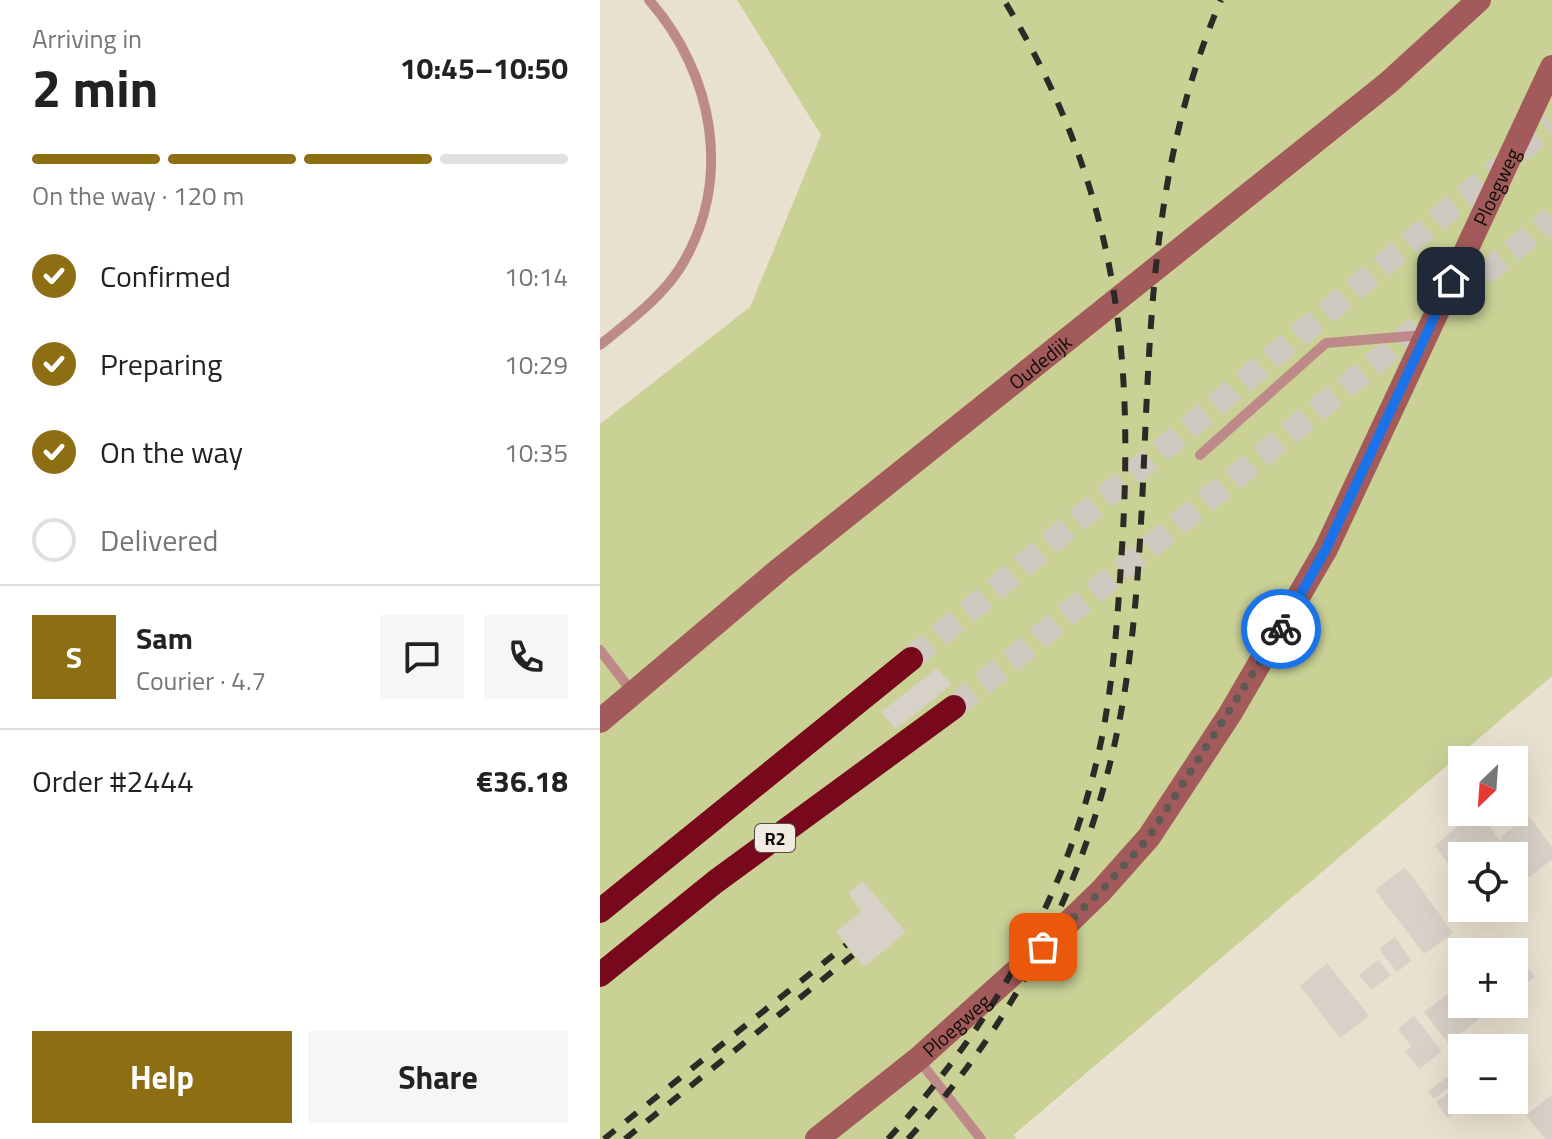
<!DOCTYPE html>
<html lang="en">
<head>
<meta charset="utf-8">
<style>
	:root { --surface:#fff; --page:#f6f6f6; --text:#222; --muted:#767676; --line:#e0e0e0; --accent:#8e6e12 }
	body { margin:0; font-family:"Titillium Web",sans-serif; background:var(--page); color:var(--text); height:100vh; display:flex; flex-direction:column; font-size:30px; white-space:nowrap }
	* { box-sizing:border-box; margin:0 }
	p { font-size:26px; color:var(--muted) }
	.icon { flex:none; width:44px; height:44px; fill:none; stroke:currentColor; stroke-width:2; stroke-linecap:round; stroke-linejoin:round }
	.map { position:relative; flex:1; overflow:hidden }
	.sheet { display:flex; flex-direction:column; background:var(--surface); width:600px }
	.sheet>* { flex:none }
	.needle { width:52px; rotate:205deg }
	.tools { position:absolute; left:848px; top:746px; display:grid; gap:16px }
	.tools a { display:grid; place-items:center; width:80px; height:80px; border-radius:0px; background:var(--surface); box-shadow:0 8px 32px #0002; font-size:40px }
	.pin { position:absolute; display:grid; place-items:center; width:68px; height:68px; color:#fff; margin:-34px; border-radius:16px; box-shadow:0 4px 12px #0006 }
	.courier { position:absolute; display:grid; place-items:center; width:80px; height:80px; margin:-40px; border:6px solid #1a73e8; border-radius:50%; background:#fff; color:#222; box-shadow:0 2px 10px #0007 }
	.overview em { font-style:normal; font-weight:700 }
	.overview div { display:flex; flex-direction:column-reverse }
	.overview { display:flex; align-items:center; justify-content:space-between; height:136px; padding:0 32px }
	h1 { font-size:52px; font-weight:700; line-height:60px }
	.bar { display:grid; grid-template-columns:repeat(4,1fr); gap:12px 8px; align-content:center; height:96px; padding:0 32px }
	.bar i { height:10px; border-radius:6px; background:var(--line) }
	.bar .active { background:var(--accent) }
	.bar p { grid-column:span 4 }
	.line { display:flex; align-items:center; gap:20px; padding:0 32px; border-top:2px solid var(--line) }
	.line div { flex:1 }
	.round { display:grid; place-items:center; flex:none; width:84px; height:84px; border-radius:0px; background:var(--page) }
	ol { padding:0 32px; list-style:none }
	li { display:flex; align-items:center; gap:24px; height:88px }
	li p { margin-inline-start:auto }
	li .icon { padding:8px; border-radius:50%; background:var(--accent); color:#fff; stroke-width:4 }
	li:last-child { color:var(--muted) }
	li i { width:44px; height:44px; border:4px solid var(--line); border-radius:50% }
	.action { display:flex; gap:16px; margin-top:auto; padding:16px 32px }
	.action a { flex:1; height:92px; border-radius:0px; background:var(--accent); color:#fff; font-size:32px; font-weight:700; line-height:92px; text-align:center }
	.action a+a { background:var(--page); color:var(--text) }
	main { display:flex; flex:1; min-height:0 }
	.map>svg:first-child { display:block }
	.built { fill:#e9e1d0; fill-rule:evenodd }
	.green { fill:#c9d195 }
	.building { fill:#d8d1c8 }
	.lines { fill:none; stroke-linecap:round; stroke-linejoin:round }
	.highway-tunnel { stroke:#cfcac1; stroke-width:24; stroke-dasharray:24 12; stroke-linecap:butt }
	.lane { stroke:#be8a89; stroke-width:10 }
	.secondary { stroke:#a35a5a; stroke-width:24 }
	.highway { stroke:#78081c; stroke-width:24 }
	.rail { stroke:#2c2a26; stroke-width:6; stroke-dasharray:14 14; stroke-linecap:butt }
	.done { stroke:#5d5a55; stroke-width:8; stroke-dasharray:0 14.4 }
	.route { stroke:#1a73e8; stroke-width:10 }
	.labels { text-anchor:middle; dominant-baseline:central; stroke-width:8; stroke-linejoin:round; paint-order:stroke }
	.shield { fill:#f1ece2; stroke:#514f4a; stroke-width:2 }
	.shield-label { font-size:18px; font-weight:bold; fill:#0d0c09 }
	.street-label { font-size:20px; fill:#0d0c09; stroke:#f1ece2 }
</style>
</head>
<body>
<main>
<section class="sheet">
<div class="overview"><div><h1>2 min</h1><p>Arriving in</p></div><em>10:45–10:50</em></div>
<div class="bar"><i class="active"></i><i class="active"></i><i class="active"></i><i></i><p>On the way · 120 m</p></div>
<ol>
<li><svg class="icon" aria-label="check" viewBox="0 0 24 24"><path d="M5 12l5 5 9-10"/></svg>Confirmed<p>10:14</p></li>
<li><svg class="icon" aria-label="check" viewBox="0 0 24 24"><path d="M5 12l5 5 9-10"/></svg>Preparing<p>10:29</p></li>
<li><svg class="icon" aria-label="check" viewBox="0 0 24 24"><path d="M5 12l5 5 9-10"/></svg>On the way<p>10:35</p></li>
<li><i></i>Delivered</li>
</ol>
<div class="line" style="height:144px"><b class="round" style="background:var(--accent);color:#fff">S</b><div><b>Sam</b><p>Courier · 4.7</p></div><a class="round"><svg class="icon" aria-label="chat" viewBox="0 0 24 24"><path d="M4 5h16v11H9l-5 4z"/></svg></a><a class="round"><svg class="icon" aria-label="phone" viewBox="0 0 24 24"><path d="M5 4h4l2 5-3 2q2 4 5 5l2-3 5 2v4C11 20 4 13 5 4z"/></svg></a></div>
<div class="line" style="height:104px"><div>Order #2444</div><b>€36.18</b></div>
<div class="action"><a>Help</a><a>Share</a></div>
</section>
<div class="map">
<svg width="952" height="1139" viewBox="0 0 952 1139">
	<rect width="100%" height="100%" fill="#f1ece2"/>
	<path class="built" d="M0,0h137l84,135 -71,172 -150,117z
		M952,676v463h-536l-2,-3zM862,760h52v52h-52zM862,856h52v52h-52zM862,952h52v52h-52zM862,1048h52v52h-52z"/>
	<path class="green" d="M137,0h815v676l-538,459 2,4h-416v-715l150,-117 71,-172z"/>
	<path class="building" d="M337,668l14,17 -55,44 -15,-17z
		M874,812h5l32,44h-49v26l-27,-36z
		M928,815l24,32v13l-23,17 -29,-39z
		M914,860l14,19 -14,10z
		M805,867l48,66 -29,21 -49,-64z
		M263,881l43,51 -42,35 -28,-35 25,-21 -13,-18z
		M795,937l17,24 -15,11 -18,-23z
		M778,960l13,15 -20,15 -12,-15z
		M923,961l12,16 -8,6 -12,-16z
		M727,963l42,53 -29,22 -40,-52z
		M862,983v21h17l8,9 -39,30 -24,-31z
		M814,1016l28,35 -23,18 -14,-18 6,-5 -13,-17z
		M862,1066v24l-4,3 -6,-8 -18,14 -6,-8z
		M851,1091l12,16 -15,11 -12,-16z
		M952,1095v44h-7l-19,-24z
		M863,1100h31l-20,15z"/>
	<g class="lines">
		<path class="highway-tunnel" d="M311,659l641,-535
			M354,707l598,-489"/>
		<path class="lane" d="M0,345c28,-23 60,-46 80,-77 54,-87 34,-194 -31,-268
			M600,455l126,-112 98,-8
			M0,650l33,43
			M318,1059l63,80"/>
		<g class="secondary">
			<path id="s1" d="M0,721l180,-152 608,-486 91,-83"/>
			<path id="s2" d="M217,1139l101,-80 125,-112 58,-56 48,-54 81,-123 96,-165 226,-482"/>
		</g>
		<path class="highway" d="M0,911l311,-252
			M0,975l115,-93 239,-175"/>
		<path class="rail" d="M4,1139l242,-194
			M25,1139l228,-184
			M288,1139c105,-114 183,-249 214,-402 12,-62 16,-125 20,-189 13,-208 -9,-367 -118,-548
			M308,1139c121,-132 196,-293 220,-470 31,-229 -2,-449 93,-669"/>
	</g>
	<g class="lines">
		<path class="done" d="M443,947l58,-56 48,-54 132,-208"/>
		<path class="route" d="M681,629l45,-80 125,-268"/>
	</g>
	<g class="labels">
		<rect class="shield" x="155" y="824" width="40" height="28" rx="6"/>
		<g class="shield-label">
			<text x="175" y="838">R2</text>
		</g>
		<g class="street-label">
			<text stroke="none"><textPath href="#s2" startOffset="1188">Ploegweg</textPath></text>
			<text stroke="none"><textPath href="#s1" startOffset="568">Oudedijk</textPath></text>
			<text stroke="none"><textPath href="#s2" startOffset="180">Ploegweg</textPath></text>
		</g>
	</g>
</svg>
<div class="tools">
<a><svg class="needle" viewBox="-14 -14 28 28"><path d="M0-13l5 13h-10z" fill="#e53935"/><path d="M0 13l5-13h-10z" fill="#767676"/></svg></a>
<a><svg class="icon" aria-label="locate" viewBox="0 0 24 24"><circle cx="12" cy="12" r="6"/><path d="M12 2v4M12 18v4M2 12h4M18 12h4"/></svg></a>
<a>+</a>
<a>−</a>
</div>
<div class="pin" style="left:443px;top:947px;background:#ea580c"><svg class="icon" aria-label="bag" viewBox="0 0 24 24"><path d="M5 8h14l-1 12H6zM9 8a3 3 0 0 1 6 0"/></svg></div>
<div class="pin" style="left:851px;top:281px;background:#1f2937"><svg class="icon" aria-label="home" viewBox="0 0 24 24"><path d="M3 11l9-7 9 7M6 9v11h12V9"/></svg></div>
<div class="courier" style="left:681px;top:629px"><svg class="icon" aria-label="bike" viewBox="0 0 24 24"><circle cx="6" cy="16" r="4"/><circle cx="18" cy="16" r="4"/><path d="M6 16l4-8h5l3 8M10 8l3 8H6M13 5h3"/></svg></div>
</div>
</main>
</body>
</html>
